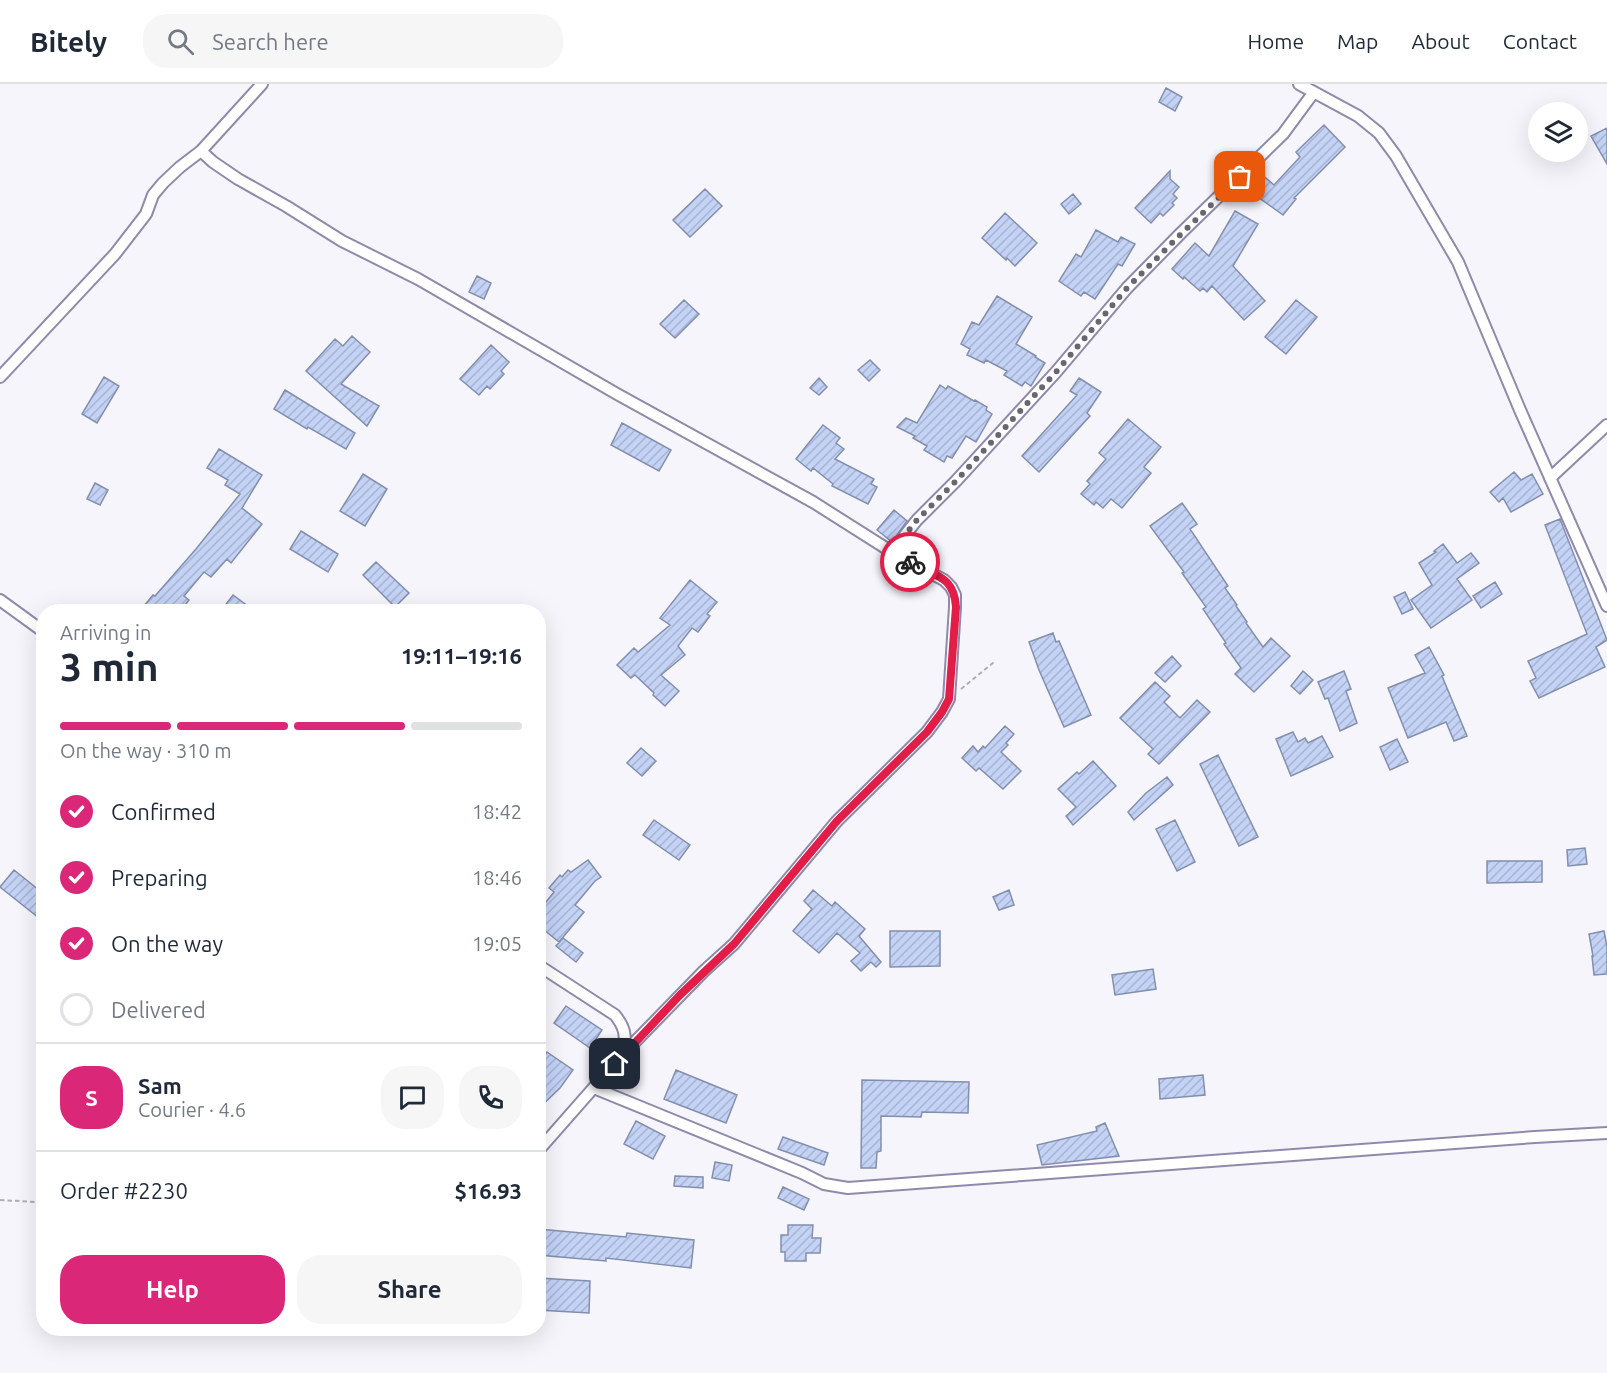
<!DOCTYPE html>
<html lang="en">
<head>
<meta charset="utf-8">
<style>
	:root { --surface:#fff; --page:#f6f6f7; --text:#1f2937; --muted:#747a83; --line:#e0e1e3; --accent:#db2777 }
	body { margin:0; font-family:Ubuntu,sans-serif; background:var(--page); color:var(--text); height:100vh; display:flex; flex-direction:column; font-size:22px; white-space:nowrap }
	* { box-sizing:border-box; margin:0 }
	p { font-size:20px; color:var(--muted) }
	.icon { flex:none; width:33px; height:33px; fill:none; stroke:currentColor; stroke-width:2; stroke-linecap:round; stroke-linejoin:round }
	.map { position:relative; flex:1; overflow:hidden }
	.sheet { position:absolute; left:36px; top:520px; width:510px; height:732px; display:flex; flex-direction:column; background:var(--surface); border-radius:24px; box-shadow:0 6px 24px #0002 }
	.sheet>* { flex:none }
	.buttons { position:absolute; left:1528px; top:18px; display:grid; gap:12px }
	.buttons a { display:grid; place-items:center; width:60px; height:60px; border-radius:50%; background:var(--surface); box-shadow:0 6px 24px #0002; font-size:30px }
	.pin { position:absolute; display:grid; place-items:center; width:51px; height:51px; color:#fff; margin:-26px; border-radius:12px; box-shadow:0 3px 9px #0006 }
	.courier { position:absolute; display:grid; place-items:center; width:60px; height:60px; margin:-30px; border:4px solid #e11d48; border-radius:50%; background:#fff; color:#222; box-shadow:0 2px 8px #0007 }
	.summary em { font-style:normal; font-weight:700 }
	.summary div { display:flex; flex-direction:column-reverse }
	.summary { display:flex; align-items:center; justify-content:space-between; height:102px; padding:0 24px }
	h1 { font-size:39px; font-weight:700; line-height:45px }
	.bar { display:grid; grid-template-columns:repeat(4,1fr); gap:9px 6px; align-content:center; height:72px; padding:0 24px }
	.bar i { height:8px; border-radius:4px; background:var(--line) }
	.bar .on { background:var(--accent) }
	.bar p { grid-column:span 4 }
	.line { display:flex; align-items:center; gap:15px; padding:0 24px; border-top:2px solid var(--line) }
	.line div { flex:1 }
	.round { display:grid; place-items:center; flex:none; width:63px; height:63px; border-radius:24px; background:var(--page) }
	ol { padding:0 24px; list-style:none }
	li { display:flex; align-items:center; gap:18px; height:66px }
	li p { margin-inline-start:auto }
	li .icon { padding:6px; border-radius:50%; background:var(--accent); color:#fff; stroke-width:4 }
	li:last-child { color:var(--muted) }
	li i { width:33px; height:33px; border:3px solid var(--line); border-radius:50% }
	.button { display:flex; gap:12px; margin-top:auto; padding:12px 24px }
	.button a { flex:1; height:69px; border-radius:24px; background:var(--accent); color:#fff; font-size:24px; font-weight:700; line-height:69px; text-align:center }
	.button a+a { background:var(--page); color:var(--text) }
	header { display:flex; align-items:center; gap:36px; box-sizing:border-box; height:84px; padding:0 30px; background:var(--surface); border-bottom:2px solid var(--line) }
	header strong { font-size:28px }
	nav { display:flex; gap:33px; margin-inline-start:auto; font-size:21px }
	.search { width:420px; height:54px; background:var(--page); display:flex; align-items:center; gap:15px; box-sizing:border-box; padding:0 21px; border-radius:24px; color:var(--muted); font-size:22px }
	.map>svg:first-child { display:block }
	.building { fill:url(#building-hatch); stroke:#828fad; stroke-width:1.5 }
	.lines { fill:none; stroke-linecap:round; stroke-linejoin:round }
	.minor-casing { stroke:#9089aa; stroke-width:14 }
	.path { stroke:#afadb6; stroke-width:2; stroke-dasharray:4.5 3; stroke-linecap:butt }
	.minor { stroke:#fff; stroke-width:10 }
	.done { stroke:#686670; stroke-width:6; stroke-dasharray:0 10.8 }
	.route { stroke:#e11d48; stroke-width:8 }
</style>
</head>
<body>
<header>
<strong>Bitely</strong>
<div class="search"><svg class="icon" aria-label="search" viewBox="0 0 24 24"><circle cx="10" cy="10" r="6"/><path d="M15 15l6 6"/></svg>Search here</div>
<nav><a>Home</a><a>Map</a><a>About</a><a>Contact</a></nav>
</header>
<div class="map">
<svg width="1607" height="1289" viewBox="0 0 1607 1289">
	<defs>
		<pattern id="building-hatch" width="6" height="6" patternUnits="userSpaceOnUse" patternTransform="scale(1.5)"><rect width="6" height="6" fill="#c3d2f5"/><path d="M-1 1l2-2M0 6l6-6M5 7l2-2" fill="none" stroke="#a7b4d2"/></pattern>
	</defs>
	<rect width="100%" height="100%" fill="#f6f5fc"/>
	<path class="building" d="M1166,4l16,9 -7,14 -16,-9z
		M1324,41l21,22 -51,51 2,1 -13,16 -36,-26 13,-16 14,12 26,-28 -4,-5z
		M1607,44v36l-16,-28z
		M1170,87v8l9,8 -6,7 4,4 -5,5 2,2 -11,11 -3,-3 -9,10 -16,-15z
		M705,105l17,17 -32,31 -17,-17z
		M1073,110l8,10 -12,10 -8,-10z
		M1235,127l23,13 -25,42 32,35 -21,19 -32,-34 -5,6 -4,-4 -3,3 -16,-14 -1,2 -11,-10 23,-26 14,13z
		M1005,129l32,30 -22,23 -8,-8 -1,2 -24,-22z
		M1096,146l22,12 3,-5 14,7 -13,22 -4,-2 -23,35 -11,-7 -3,4 -22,-15 17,-27 5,3z
		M477,192l14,7 -7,16 -15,-7z
		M997,212l35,21 -16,27 20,12 -1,1 10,6 -14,23 -6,-4 -3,4 -18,-11 3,-4 -21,-11 -2,3 -17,-8 3,-6 -9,-5 11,-22 7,3z
		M684,216l15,14 -24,24 -15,-14z
		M1296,216l21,17 -31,37 -21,-17z
		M352,252l18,16 -29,32 38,22 -12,20 -61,-55 29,-32 8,7z
		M491,261l18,17 -8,9 3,3 -14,15 -3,-3 -8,9 -19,-16z
		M870,276l10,10 -11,11 -11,-11z
		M104,293l15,9 -22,37 -15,-9z
		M819,294l8,9 -8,8 -9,-7z
		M1079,294l22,14 -14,21 3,3 -51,56 -17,-16 55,-61 -7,-4z
		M940,301l6,4 2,-3 26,15 1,-1 12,7 -1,3 6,4 -16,28 -10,-6 -14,22 -5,-2 -3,6 -20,-12 3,-4 -14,-8 2,-2 -18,-9 9,-9 11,5z
		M285,306l70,43 -9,16 -38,-22 -1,2 -33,-20z
		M1128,335l33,28 -17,20 7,6 -29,35 -11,-9 -8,9 -7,-6 -2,3 -13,-11 9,-10 -3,-3 19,-22 -7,-6z
		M622,339l49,27 -12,21 -48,-26z
		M823,341l17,13 -4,5 8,6 -9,10 39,20 -3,5 6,3 -9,17 -36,-18 1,-2 -20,-16 -2,3 -15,-12z
		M219,365l43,26 -20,33 20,16 -31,39 -4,-4 -16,18 -7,-5 -20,24 5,4 -7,9 -5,-4 -6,7h-32l14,-17 2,1 41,-47 44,-55 -15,-9 3,-5 -21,-12z
		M1514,388l7,8 11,-6 11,20 -32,18 -8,-14 -4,4 -9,-10z
		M363,390l24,15 -22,37 -25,-15z
		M95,399l13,7 -8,15 -13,-6z
		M1182,419l15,21 -7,5 38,57 -3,2 12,17 -1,1 11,16 -1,1 17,24 8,-9 19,18 -36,36 -19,-18 6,-6 -17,-24 2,-1 -23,-34 3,-2 -24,-34 2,-1 -34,-46z
		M894,426l13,11 -15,21 -15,-12z
		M1560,435l47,121 -11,7 9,20 -66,31 -9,-17 6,-3 -8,-17 59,-27 -42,-109z
		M301,447l37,23 -10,18 -38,-23z
		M1443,460l14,19 14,-10 8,10 -22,16 15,21 -41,28 -20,-28 21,-15 -13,-22 17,-11 -2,-1z
		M376,478l33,31 -14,14 -32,-32z
		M690,496l27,22 -10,12 3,2 -12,16 -6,-4 -14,18 7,9 -24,20 18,16 -14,15 -12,-11 1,-2 -19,-18 -4,3 -14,-13 17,-17 4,4 32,-27 -10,-7z
		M1495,498l7,12 -21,14 -8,-12z
		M1405,508l8,17 -11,5 -8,-17z
		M233,511l23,17h-36z
		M1053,549l3,9 3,-1 32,74 -27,12 -25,-57 -10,-28z
		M1429,563l15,28 -2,1 25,60 -13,5 -8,-19 -38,16 -20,-50 37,-15 -10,-18z
		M1172,572l9,10 -16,16 -10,-9z
		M1303,587l10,9 -13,14 -9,-8z
		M1344,587l7,18 -5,2 11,32 -17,8 -12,-33 -3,1 -7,-17z
		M1155,598l15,14 -6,6 16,16 17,-18 13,12 -51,52 -11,-10 5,-5 -33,-31z
		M1005,642l9,8 -8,9 2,2 -7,7 20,19 -18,18 -24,-21 -3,3 -14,-13 11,-12 5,6 5,-6 2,2z
		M1293,648l5,10 7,-4 3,5 14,-7 11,21 -42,19 -15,-37z
		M1397,655l11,23 -18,8 -10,-23z
		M641,664l15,13 -14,15 -15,-13z
		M1218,671l40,82 -19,9 -39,-82z
		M1093,677l23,25 -43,39 -7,-9 10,-9 -18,-18 19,-17 2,2z
		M1167,693l6,8 -39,35 -6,-8 18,-19z
		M654,736l36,25 -11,15 -36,-25z
		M1175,736l20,42 -18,9 -21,-42z
		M1585,764l2,16 -19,2 -1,-16z
		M588,776l13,17 -6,4 -20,24 9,7 -25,30 -21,-17v-13l16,-20 -5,-4 11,-13 2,2 6,-7 3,2z
		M1487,777h55v21l-55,1z
		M14,786l30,24v28l-44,-35z
		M813,806l19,16 3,-4 30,27 -6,7 22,26 -5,5 -5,-5 -10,9 -10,-10 9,-8 -23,-20 -18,20 -26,-22 19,-22 -8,-8z
		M1009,806l5,15 -15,5 -6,-13z
		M890,847h50v35l-50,1z
		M1604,847l3,16v27l-13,1 -2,-19h1l-4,-22z
		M563,854l20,15 -7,9 -20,-16z
		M1153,885l3,20 -41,6 -3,-20z
		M566,922l36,24 -12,18 -36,-25z
		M547,968l26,18 -13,18 -22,21v-45z
		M676,986l61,25 -11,28 -62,-24z
		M1203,991l2,20 -45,4 -1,-20z
		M862,996l107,2 -1,31 -46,-1 -1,5 -40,-1v35l-4,1 -1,16h-15z
		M636,1037l29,15 -12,23 -29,-15z
		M1105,1039l14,33 -77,9 -5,-20 60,-14 -1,-4z
		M783,1053l45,16 -4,12 -46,-16z
		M715,1078l17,3 -3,16 -17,-3z
		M675,1092l28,1v11l-29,-2z
		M783,1103l26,12 -5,11 -26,-12z
		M788,1141h25l-1,13h9l-1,15h-14v8h-21v-9h-4v-17h7z
		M538,1145l88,8 1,-4 67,7 -3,28 -85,-10v3l-68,-6z
		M538,1194l52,3 -1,32 -51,-3z"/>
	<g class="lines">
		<defs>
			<path id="minor" d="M1299,0l59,32 21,17 17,23 62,106 62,148 87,196
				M201,67l12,11 25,17 48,27 56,35 76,38 199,115 196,108 90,57 41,21 7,7 4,8v12l-6,92 -7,13 -15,20 -90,89 -103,123 -30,27 -79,81 -87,99
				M0,293l115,-123 31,-40 7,-19 10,-12 17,-16 21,-16 61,-67
				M1550,394l57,-53
				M897,470l8,-19 12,-15 39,-39 100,-109 71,-84 54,-55 102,-99 31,-42
				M0,516l44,32
				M538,881l77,50c11,14 10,20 10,37
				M594,1004l208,85 22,11 24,4 687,-51 72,-4"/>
		</defs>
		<use href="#minor" class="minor-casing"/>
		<path class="path" d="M961,605l33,-27
			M0,1116l36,2 8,2"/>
		<use href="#minor" class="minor"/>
	</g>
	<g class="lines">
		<path class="done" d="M910,478l-13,-8 8,-19 12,-15 39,-39 100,-109 71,-84 54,-54 59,-57"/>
		<path class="route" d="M615,980l65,-69 54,-51 103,-123 90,-89 15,-20 7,-13 7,-92c-2,-32 -22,-31 -46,-45"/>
	</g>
</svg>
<div class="buttons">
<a><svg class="icon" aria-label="layers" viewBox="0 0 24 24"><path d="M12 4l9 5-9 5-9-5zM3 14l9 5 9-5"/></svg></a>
</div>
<div class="pin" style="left:1240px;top:93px;background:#ea580c"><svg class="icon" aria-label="bag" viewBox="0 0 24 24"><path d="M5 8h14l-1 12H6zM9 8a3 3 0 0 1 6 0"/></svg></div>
<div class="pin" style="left:615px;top:980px;background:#1f2937"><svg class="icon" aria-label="home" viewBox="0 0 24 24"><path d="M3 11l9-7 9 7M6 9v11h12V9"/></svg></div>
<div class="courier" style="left:910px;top:478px"><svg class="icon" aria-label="bike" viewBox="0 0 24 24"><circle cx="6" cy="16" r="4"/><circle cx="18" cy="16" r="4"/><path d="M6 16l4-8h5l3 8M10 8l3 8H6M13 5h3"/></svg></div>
<section class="sheet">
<div class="summary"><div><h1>3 min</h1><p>Arriving in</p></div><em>19:11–19:16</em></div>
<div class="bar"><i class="on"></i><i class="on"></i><i class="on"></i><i></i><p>On the way · 310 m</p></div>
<ol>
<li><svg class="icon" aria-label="check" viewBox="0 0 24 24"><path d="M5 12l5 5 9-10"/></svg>Confirmed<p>18:42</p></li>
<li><svg class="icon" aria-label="check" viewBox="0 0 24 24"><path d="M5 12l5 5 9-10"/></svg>Preparing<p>18:46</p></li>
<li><svg class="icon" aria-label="check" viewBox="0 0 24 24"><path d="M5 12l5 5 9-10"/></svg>On the way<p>19:05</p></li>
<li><i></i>Delivered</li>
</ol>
<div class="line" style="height:108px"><b class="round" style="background:var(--accent);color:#fff">S</b><div><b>Sam</b><p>Courier · 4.6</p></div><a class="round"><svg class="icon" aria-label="chat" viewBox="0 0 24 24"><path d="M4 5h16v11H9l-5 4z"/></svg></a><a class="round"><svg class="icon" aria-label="phone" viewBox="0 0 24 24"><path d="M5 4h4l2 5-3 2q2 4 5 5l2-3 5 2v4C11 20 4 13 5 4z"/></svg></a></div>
<div class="line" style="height:78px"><div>Order #2230</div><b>$16.93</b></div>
<div class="button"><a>Help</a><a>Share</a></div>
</section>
</div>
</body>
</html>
